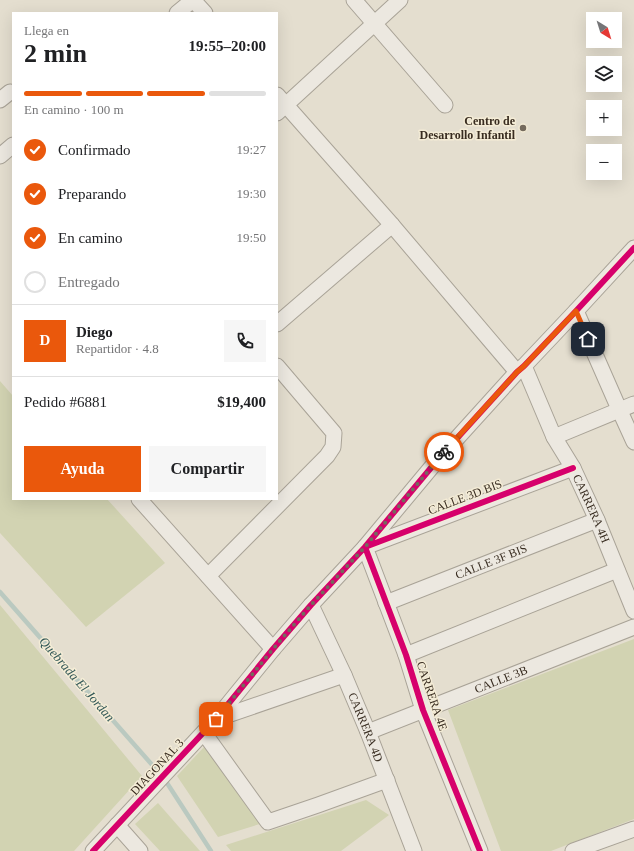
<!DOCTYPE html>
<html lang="es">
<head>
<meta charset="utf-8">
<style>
	:root { --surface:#fff; --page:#f6f6f6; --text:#202124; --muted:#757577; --line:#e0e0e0; --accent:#ea580c }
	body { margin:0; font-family:Georgia,serif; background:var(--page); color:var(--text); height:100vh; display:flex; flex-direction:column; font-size:15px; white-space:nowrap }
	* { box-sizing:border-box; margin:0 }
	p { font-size:13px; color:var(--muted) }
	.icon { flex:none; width:22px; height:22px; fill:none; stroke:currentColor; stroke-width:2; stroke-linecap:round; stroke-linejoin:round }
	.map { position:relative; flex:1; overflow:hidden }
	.sheet { position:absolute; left:12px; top:12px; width:266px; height:488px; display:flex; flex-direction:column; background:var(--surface); border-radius:0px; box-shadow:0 4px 16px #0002 }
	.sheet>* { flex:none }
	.needle { width:26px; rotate:142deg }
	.tools { position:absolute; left:586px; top:12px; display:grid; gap:8px }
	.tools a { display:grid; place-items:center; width:36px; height:36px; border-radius:0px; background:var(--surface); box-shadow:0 4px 16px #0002; font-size:20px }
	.pin { position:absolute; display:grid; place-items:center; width:34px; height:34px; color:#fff; margin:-17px; border-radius:8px; box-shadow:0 2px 6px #0006 }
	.courier { position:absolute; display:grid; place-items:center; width:40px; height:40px; margin:-20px; border:3px solid #ea580c; border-radius:50%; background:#fff; color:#222; box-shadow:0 1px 5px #0007 }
	.overview em { font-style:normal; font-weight:600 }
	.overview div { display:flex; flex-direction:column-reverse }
	.overview { display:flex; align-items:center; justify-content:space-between; height:68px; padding:0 12px }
	h1 { font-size:26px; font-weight:600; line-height:30px }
	.bar { display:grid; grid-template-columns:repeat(4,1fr); gap:6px 4px; align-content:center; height:48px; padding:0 12px }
	.bar i { height:5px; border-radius:3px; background:var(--line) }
	.bar .active { background:var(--accent) }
	.bar p { grid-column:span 4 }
	.line { display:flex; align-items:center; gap:10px; padding:0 12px; border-top:1px solid var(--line) }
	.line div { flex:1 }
	.round { display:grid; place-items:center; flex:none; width:42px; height:42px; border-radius:0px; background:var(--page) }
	ol { padding:0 12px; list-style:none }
	li { display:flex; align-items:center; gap:12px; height:44px }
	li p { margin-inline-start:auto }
	li .icon { padding:4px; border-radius:50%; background:var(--accent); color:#fff; stroke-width:4 }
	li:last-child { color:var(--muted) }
	li i { width:22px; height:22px; border:2px solid var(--line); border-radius:50% }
	.action { display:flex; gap:8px; margin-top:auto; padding:8px 12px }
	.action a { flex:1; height:46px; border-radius:0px; background:var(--accent); color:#fff; font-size:16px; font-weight:600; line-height:46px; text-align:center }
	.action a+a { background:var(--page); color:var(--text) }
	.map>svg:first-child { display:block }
	.green { fill:#d2d3b2 }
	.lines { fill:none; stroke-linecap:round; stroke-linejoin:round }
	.stream { stroke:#bac9c0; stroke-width:4.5 }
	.minor-casing { stroke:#a9a397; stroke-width:17 }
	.minor { stroke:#ece8e0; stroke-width:15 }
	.cycleway-casing { stroke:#f4ecd6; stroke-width:8 }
	.cycleway { stroke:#d6006c; stroke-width:6 }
	.done { stroke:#746a5d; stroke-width:4; stroke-dasharray:0 7.2 }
	.route { stroke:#ea580c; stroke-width:5 }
	.poi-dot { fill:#746a5d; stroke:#f4ecd6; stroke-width:1.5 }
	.labels { text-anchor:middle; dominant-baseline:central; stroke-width:3; stroke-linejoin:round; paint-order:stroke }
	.poi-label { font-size:12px; font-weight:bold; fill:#382c20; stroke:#f4ecd6; text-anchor:end }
	.street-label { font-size:12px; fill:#382c20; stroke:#f4ecd6 }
	.water-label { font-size:13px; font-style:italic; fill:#305655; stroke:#f4ecd6 }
</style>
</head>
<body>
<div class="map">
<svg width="634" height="851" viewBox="0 0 634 851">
	<rect width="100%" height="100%" fill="#e4decf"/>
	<path class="green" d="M0,381l13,15v103h94l58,64 -79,64 -86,-94z
		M0,605l142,171 -68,75h-74z
		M634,639v180l-83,32h-50l-53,-141z
		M204,747l59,76 -45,14 -41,-61z
		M366,800l23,15 -48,36h-110l-5,-6z
		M158,803l42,48h-40l-25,-27z"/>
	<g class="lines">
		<path class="stream" d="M0,592l154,175
			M167,783l44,68"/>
		<defs>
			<g id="minor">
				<path d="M193,0l12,13"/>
				<path d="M354,0l91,105"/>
				<path d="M177,13l16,-13"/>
				<path d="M277,95l115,130"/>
				<path d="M0,100l10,-8"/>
				<path d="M277,113l123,-113"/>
				<path d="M0,156l13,-11"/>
				<path d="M576,311l43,98 15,33"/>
				<path d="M277,324l115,-99 125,147"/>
				<path id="s1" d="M524,366l30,71 19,31 24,52 37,91"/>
				<path d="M554,437l80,-33"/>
				<path d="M139,499l134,150"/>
				<path d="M208,576l119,-120 6,-9 1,-14 -57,-67"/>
				<path id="s2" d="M386,603l211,-83"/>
				<path id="s3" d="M311,605l33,70 24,57 46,119"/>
				<path d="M406,655l211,-85"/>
				<path d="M216,719l128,-44"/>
				<path id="s4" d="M368,732l266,-105"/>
				<path d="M204,733l64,89 50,-17 69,-25"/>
				<path d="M117,825l23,26"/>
				<path d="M93,851l123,-132 57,-70 38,-44 54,-58 75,-90 77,-85 7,-6 52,-55 58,-63"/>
				<path d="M480,851l-57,-141 -17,-55 -41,-108 208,-79"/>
				<path d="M573,851l61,-22"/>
			</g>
		</defs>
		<use href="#minor" class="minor-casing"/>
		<use href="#minor" class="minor"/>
		<defs>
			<path id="cycleway" d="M93,851l123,-132 57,-70 38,-44 54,-58 75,-90 77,-85 7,-6 52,-55 58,-63
				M480,851l-57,-141 -17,-55 -41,-108 208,-79"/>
		</defs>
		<use href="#cycleway" class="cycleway-casing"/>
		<use href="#cycleway" class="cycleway"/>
	</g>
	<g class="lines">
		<path class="done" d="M216,719l57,-70 38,-44 54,-58 79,-95"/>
		<path class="route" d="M444,452l73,-80 7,-6 52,-55 12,28"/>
	</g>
	<circle class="poi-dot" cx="523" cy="128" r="4"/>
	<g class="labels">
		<g class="poi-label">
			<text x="515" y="121">Centro de<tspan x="515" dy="14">Desarrollo Infantil</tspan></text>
		</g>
		<g class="street-label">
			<text transform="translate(465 497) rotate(-21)">CALLE 3D BIS</text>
			<text stroke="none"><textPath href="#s1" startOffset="158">CARRERA 4H</textPath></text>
			<text stroke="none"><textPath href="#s2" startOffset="113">CALLE 3F BIS</textPath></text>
			<text stroke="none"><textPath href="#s4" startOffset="143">CALLE 3B</textPath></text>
			<text transform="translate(432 696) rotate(71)">CARRERA 4E</text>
			<text stroke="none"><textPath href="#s3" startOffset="134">CARRERA 4D</textPath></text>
			<text transform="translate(157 767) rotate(-47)">DIAGONAL 3</text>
		</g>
		<g class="water-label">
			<text transform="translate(77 679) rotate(49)">Quebrada El Jordan</text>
		</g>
	</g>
</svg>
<div class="tools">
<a><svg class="needle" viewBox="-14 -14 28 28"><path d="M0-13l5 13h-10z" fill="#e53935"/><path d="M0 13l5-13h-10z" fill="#757577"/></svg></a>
<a><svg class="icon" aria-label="layers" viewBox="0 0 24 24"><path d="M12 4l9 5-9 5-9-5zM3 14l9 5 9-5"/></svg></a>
<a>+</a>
<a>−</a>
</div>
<div class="pin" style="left:216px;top:719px;background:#ea580c"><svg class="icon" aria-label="bag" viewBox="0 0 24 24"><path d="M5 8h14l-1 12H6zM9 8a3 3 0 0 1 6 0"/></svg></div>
<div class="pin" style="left:588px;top:339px;background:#1f2937"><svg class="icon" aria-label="home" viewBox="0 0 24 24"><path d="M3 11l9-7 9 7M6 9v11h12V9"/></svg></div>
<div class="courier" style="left:444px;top:452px"><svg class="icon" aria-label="bike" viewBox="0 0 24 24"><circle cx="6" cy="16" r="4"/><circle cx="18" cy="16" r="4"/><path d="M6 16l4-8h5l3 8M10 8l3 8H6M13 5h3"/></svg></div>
<section class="sheet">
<div class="overview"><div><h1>2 min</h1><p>Llega en</p></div><em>19:55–20:00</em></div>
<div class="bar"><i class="active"></i><i class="active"></i><i class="active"></i><i></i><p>En camino · 100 m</p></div>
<ol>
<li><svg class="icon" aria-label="check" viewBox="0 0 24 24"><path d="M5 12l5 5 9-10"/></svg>Confirmado<p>19:27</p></li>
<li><svg class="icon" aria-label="check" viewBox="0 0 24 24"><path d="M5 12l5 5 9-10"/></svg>Preparando<p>19:30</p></li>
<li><svg class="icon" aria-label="check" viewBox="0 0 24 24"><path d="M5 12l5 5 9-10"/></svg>En camino<p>19:50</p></li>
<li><i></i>Entregado</li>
</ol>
<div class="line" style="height:72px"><b class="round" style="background:var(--accent);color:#fff">D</b><div><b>Diego</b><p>Repartidor · 4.8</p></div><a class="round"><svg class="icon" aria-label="phone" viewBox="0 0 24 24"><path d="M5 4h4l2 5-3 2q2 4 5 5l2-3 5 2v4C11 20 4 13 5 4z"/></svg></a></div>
<div class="line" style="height:52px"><div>Pedido #6881</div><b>$19,400</b></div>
<div class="action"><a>Ayuda</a><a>Compartir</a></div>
</section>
</div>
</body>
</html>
